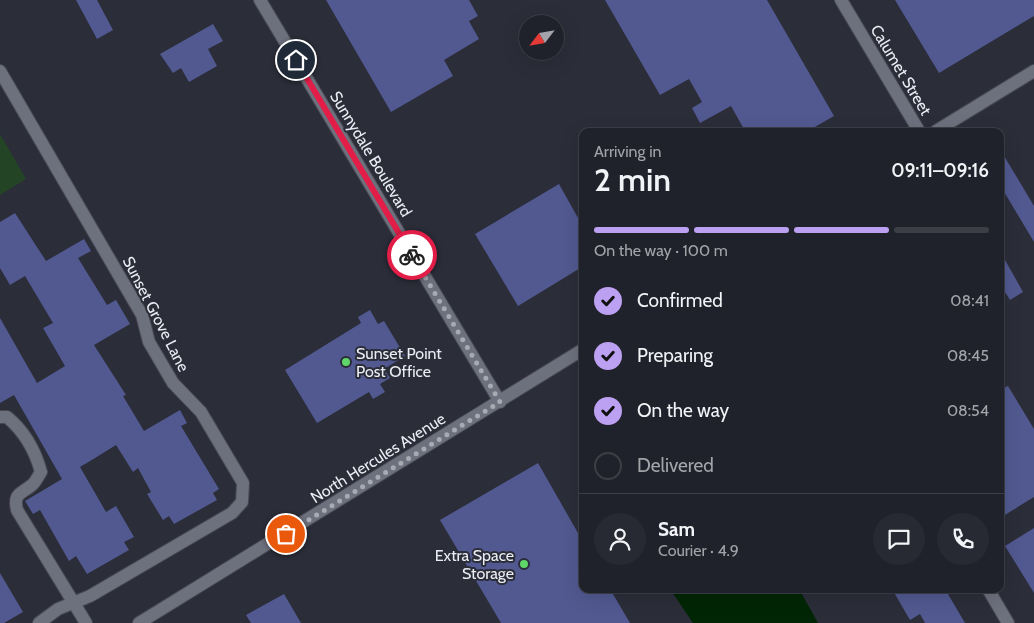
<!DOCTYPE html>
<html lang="en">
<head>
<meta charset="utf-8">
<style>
	:root { --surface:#20222b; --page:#282a33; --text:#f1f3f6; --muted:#a2a4a9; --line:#3d3f47; --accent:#bca0f2 }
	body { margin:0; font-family:Cabin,sans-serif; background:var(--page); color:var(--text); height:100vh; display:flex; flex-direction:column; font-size:19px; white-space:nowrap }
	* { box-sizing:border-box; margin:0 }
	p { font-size:16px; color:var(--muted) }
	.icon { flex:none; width:28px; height:28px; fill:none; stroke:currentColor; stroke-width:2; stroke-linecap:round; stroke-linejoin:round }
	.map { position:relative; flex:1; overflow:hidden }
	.details { position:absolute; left:579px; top:128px; width:425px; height:465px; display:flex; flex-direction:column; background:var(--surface); border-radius:10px; box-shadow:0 5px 20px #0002,0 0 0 1px var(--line) }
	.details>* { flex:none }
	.needle { width:32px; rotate:239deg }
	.controls { position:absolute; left:519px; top:15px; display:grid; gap:10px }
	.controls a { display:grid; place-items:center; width:45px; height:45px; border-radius:50%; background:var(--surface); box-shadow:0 5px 20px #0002,0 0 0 1px var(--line); font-size:25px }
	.pin { position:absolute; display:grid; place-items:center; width:42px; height:42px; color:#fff; margin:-21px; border:2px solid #fff; border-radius:50%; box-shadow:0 1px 5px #0007 }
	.courier { position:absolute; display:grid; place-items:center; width:50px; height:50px; margin:-25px; border:4px solid #e11d48; border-radius:50%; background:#fff; color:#222; box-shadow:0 1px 6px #0007 }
	.summary em { font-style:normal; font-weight:600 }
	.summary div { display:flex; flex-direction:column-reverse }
	.summary { display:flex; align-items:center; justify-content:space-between; height:85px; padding:0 15px }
	h1 { font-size:32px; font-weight:600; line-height:38px }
	.bar { display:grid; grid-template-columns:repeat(4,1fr); gap:8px 5px; align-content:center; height:60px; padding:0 15px }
	.bar i { height:6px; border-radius:4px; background:var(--line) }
	.bar .selected { background:var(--accent) }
	.bar p { grid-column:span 4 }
	.line { display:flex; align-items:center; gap:12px; padding:0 15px; border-top:1px solid var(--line) }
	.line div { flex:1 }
	.round { display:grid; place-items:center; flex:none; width:52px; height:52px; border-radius:26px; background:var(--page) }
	ol { padding:0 15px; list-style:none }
	li { display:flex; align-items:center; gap:15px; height:55px }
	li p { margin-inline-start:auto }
	li .icon { padding:5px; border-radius:50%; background:var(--accent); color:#111; stroke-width:4 }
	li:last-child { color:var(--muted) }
	li i { width:28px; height:28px; border:2px solid var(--line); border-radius:50% }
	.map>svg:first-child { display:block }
	.green { fill:#244426 }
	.water { fill:#012605 }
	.building { fill:#515990 }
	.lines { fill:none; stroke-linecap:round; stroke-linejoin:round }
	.street-casing { stroke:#484953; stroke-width:14 }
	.secondary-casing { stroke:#484953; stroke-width:14 }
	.street { stroke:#6d707d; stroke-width:12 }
	.secondary { stroke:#6d707d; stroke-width:12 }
	.done { stroke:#a8aab3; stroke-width:5; stroke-dasharray:0 9 }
	.route { stroke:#e11d48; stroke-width:6 }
	.poi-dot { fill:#60d56a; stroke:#2b2d39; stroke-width:2 }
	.labels { text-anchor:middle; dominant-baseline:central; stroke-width:4; stroke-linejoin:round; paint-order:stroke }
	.street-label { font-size:16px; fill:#ebedf4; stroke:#2b2d39 }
	.poi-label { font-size:16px; fill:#ebedf4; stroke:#2b2d39; text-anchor:start }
</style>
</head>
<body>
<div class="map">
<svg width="1034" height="623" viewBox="0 0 1034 623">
	<rect width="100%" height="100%" fill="#2b2d39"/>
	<path class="green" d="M0,134l26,45 -26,16z"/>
	<path class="water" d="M670,589h129l19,34h-125z"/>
	<path class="building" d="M76,0h21l16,30 -16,9z
		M326,0h143l9,16 -9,5 10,18 -35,21 9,16 -62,36z
		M605,0h162l67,116 -26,15h-63l-14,-25 -31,17 -8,-15 10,-6 -13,-23 -29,16z
		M895,0h139v16l-95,57z
		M213,24l10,17 -15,8 9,17 -28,16 -8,-14 -8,5 -13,-19z
		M1000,149l34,57v36l-34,-57z
		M559,184l23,41v42l-64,39 -43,-72z
		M15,213l31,48 38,-22 7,12 -13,7 29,47 9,-5 14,24 -36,21 32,50 -3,1 21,35 36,-21 7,13 -6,3 38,63 -6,4 4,7 -43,24 -5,-8 -6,4 -16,-26 4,-2 -13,-24 -5,4 -17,-27 -21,13 -15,9 26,45 10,-6 18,31 -10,5 5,8 -42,24 -11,-18 -7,5 -29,-51 -7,4 -8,-13 37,-22 -48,-84 -14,8v-85l37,65 28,-17 -22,-38 10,-5 -28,-47 -15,9 -10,-17v-46z
		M1000,251l23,41 -13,8 -10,-16z
		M370,310l8,14 6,-3 21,35 -21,13 6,9 -10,6 5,8 -12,7 -4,-7 -52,31 -32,-53 76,-47 -3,-6z
		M1008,386l26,43v68l-34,21v-128z
		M538,463l44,77v49h28l20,34h-129l-61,-103z
		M1034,528v65l-29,-47z
		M0,573l23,39 -19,11h-4z
		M892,589h53l20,34h-40l-5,-9 -10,6z
		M284,594l17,29h-50l-5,-8z"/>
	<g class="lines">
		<defs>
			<path id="street" d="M260,0l240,402
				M841,0l78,131
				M0,71l142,244 7,27 24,41 28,29 42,71 -1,19 -10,11 -142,83 -32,13 -19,14
				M0,417h7c17,14 28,33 34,55 -3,4 -5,10 -9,13 -11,9 -19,8 -15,25l69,113
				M988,589l20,34"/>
			<path id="secondary" d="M936,131l98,-60
				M139,623l443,-273"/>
		</defs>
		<use href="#street" class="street-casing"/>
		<use href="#secondary" class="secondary-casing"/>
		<use href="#street" class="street"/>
		<use href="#secondary" class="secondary"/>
	</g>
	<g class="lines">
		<path class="done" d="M286,534l214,-132 -88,-147"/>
		<path class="route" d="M296,60l116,195"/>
	</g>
	<g class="poi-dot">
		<circle cx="346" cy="362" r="5"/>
		<circle cx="524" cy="564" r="5"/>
	</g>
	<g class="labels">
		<g class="street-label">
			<text transform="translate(901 70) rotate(59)">Calumet Street</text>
			<text transform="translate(371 154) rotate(59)">Sunnydale Boulevard</text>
			<text transform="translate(156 314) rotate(63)">Sunset Grove Lane</text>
			<text transform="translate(378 458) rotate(-32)">North Hercules Avenue</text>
		</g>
		<g class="poi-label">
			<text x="356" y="353">Sunset Point<tspan x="356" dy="18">Post Office</tspan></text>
			<text x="514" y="555" text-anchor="end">Extra Space<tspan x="514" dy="18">Storage</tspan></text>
		</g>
	</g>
</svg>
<div class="controls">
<a><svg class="needle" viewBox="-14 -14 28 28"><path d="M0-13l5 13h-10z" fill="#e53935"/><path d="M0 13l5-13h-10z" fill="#a2a4a9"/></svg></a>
</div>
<div class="pin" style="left:286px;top:534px;background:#ea580c"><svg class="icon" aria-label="bag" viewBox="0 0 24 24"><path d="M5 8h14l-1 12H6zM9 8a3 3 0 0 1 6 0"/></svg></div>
<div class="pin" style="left:296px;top:60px;background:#1f2937"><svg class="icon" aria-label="home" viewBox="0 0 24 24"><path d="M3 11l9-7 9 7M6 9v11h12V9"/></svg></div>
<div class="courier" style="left:412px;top:255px"><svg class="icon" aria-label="bike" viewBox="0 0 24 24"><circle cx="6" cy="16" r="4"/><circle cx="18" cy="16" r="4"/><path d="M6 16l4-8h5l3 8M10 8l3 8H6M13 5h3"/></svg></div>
<section class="details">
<div class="summary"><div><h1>2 min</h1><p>Arriving in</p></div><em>09:11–09:16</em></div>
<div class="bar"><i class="selected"></i><i class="selected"></i><i class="selected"></i><i></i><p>On the way · 100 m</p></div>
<ol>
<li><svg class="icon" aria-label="check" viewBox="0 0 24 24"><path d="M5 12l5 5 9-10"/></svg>Confirmed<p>08:41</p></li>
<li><svg class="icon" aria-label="check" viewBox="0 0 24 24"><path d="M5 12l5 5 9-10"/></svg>Preparing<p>08:45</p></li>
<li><svg class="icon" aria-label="check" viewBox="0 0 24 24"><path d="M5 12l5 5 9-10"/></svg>On the way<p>08:54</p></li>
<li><i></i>Delivered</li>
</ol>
<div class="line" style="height:90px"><a class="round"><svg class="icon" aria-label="person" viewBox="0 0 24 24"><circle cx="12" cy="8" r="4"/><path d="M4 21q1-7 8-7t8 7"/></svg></a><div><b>Sam</b><p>Courier · 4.9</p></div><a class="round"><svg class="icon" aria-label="chat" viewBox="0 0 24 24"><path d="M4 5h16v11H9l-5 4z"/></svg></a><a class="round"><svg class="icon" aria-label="phone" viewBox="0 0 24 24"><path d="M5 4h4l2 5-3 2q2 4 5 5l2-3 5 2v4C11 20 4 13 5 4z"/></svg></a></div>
</section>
</div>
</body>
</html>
